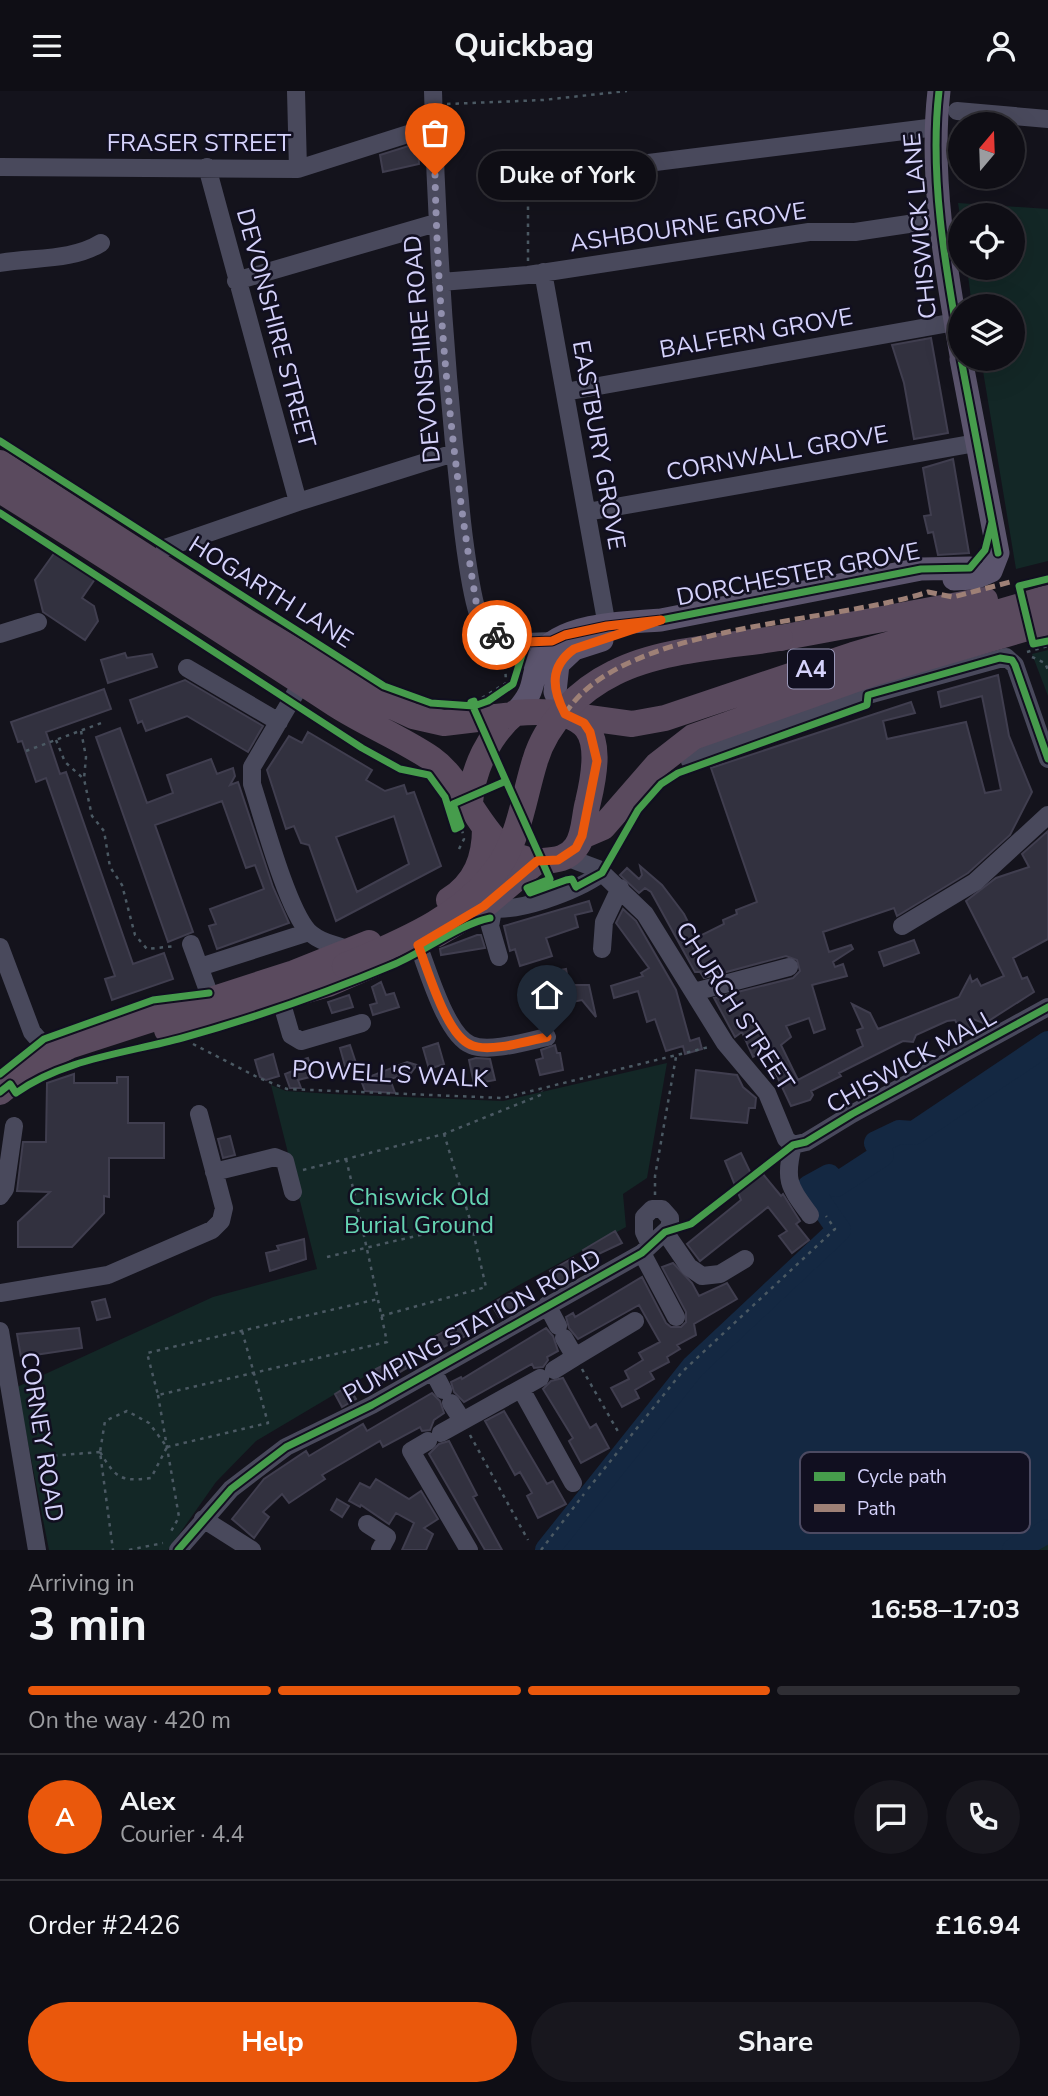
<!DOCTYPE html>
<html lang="en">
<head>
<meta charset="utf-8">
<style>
	:root { --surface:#0f0e15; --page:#18171e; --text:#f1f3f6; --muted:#9b9ca0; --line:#2f2e34; --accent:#ea580c }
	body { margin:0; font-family:"Nunito Sans",sans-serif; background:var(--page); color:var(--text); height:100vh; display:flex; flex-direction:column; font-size:26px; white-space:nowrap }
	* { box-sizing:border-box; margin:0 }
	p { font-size:23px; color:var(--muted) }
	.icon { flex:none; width:38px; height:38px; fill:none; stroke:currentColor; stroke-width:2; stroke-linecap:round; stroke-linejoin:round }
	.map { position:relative; height:1459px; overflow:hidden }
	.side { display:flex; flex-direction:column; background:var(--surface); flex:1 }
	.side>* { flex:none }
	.needle { width:46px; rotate:19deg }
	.controls { position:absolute; left:948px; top:21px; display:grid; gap:14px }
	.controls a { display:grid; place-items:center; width:77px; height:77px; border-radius:50%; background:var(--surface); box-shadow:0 7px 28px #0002,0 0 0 2px var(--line); font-size:35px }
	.pin { position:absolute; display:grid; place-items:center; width:60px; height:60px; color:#fff; margin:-72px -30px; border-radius:50% 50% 50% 0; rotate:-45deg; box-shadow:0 0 7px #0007 }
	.pin .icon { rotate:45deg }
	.courier { position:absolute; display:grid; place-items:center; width:70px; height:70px; margin:-35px; border:5px solid #ea580c; border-radius:50%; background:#fff; color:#222; box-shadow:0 2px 9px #0007 }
	.bubble { position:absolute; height:49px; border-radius:24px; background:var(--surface); box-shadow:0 7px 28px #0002,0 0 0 2px var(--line); font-size:23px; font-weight:700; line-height:49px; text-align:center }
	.overview em { font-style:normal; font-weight:700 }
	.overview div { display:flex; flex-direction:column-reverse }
	.overview { display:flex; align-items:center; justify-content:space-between; height:119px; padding:0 28px }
	h1 { font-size:46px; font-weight:700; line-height:52px }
	.bar { display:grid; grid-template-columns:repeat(4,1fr); gap:10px 7px; align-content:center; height:84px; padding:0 28px }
	.bar i { height:9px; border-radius:5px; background:var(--line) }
	.bar .on { background:var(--accent) }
	.bar p { grid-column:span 4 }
	.line { display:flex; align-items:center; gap:18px; padding:0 28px; border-top:2px solid var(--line) }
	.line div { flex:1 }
	.round { display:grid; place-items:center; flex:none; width:74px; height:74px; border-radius:37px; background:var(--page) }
	.cta { display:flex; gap:14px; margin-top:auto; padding:14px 28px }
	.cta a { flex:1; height:80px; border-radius:42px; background:var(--accent); color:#fff; font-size:28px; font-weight:700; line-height:80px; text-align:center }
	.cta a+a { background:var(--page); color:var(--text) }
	header { display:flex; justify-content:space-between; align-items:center; height:91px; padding:0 28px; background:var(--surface); font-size:32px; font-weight:700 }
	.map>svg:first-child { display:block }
	.green { fill:#132726 }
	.water { fill:#142842 }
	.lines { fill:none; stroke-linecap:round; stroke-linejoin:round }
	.river { stroke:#142842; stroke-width:24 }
	.building { fill:#32313f; stroke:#403e4f; stroke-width:2; fill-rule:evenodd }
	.path { stroke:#4b5963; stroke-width:2.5; stroke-dasharray:3.5 5; stroke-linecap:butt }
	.minor { stroke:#49495c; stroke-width:18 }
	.major { stroke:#5b546d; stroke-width:23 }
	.highway { stroke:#5a4a5e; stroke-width:26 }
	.highway-bridge { stroke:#5a4a5e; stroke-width:26 }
	.quiet { stroke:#9e8076; stroke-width:5; stroke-dasharray:10 5; stroke-linecap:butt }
	.cycleway-casing { stroke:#110f20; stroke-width:11 }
	.cycleway { stroke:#469c4c; stroke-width:7 }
	.done { stroke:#918fad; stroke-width:7; stroke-dasharray:0 12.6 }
	.route { stroke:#ea580c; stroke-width:9 }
	.labels { text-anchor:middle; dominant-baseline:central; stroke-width:5; stroke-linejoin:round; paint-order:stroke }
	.shield { fill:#110f20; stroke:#9a98b9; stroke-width:2 }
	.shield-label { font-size:23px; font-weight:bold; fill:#d5d2fb }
	.street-label { font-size:24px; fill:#d5d2fb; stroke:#110f20 }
	.park-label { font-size:24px; fill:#65d4b2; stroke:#110f20 }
	.key { fill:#110f20; stroke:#4c4a62; stroke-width:2 }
	.key-label { font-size:19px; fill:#d5d2fb }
</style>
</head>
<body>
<header><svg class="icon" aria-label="menu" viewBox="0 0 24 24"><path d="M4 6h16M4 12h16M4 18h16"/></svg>Quickbag<svg class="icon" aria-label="person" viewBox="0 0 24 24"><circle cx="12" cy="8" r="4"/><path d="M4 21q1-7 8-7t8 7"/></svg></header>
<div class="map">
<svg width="1048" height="1459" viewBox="0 0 1048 1459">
	<rect width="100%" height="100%" fill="#14131c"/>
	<path class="green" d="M958,112l90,6v352l-32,8 -35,-210h32v-53h-41l-5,-38h46v-53h-52v7z
		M1048,559v46l-16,-42z
		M667,972l-20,115 -24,16 3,33 -107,58 -263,156 -40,41 -48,68h-119l-32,-163 196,-90 104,-28 -46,-184 15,6 47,3 170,7z
		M1048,1440v19h-34z"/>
	<path class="water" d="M1048,952v488l-34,19h-467l146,-183 146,-137 -30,-43 20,-11 8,8 45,-29 -6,-12 23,-11 15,1z"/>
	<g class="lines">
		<path class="river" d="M547,1459l146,-183 146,-137 -30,-43 20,-11 7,9 46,-30 -6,-12 23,-11 15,1 134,-90
			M1014,1459l34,-19"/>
	</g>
	<path class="building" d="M418,52l1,21 -36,8 -3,-17z
		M931,247l17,95 -34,6 -10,-56 -12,-38z
		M953,368l16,94 -31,2 -5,-23 -5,1 -4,-17 7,-1 -8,-47z
		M55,461l40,27 -13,19 12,8 4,15 -13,19 -42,-28 -8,-32z
		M125,562l2,5 25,-4 5,13 -49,16 -7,-23z
		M998,584l11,61 23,56 -22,43 -42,38 -71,43 -3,-8 -71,24 6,20 22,-7 2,4 -20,13 2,5 8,-3 4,12 -35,9 13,44 -11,4 -5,-15 -23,8 5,11 -10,8 17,35 65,-34 -6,-16 6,-2 -11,-24 18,9 8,16 81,-32 11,-21 2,6 5,-3 4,7 23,-10 -38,-75 30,-23 33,-11 -7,-13 26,-23v108l-35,19 9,21 5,-2 7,15 -44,28 -7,3 -10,-4 -3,10 -8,4 -7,-13 -8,1 -31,14 -3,7 -10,-1 -64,32 2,3 -30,15 2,4 -3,5 -19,6 -26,-55 -4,-4v6l-8,4 -11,-25 -7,5 -21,-39 79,-20 7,-7 -3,-11 -11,-4 -82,22 -4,-6h-5l-44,-80 -6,-4 -6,5 -19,-18 7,-7 12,11 3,-4 -2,-9 22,19 22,29 12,24 28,-14 -1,-4 14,-6 -1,-4 21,-8 -46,-134 200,-66 4,11 -32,8 4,18 79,-17 19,71 16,-3 -19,-94 -41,11 -3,-15z
		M185,589l78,46 -15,26 -61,-36 -41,15 -4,-10 -4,2 -8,-23z
		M104,598l7,20 -65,23 14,42 6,-2 67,192 31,-11 9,26 -61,21 -7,-21 10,-3 -69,-198 -10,4 -14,-41 -4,1 -7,-20z
		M120,637l27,75 26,-10 -6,-18 44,-16 6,15 16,-6 2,8 -5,9 8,-3 35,105 16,36 -72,26 -8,-23 7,-2 -6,-15 54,-20 -9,-24 -9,3 -24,-67 -67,24 38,107 -25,10 -72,-205z
		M308,641l64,38 -6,10 19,11 19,-6 3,9 7,-2 27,74 -105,55 -27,-76 -8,-2 -7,-17 -8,3 -19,-59 22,-34 13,7zM394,725l15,48 -52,28 -21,-55z
		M589,810l3,10 -17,4 3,12 -32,11 6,18 -32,10 -5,-17 -5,2 -6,-25z
		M623,818l13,12 40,69 14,51 9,-3 3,11 -17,5 -2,-8 -17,5 -11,-32 -8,3 -9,-31 -24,7 -3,-12 32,-10 -2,-3 8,-5 -33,-45z
		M477,844h4l4,13 -44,7 -1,-6z
		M914,849l5,13 -35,13 -5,-14z
		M566,878l3,16h20l7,32 -14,-17 -25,5 -1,-7h-4l-2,-26z
		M381,891l5,13 8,-2 5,14 -26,8 -3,-10 7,-2 -5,-16z
		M349,904l4,12 -21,6 -4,-11z
		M438,952l6,21 -15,5 -6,-21z
		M350,954l6,18 -11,3 -5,-18z
		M555,954l2,8h3l3,17 -23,5 -4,-15 7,-2 -2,-8z
		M273,963l6,22 -13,4 -6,-3 -5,-17z
		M308,967l6,18 -16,4 3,8h-11l-5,-14 15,-6 -2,-7z
		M476,967l14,1 5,21 -21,4 -5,-24z
		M407,971l10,3 -6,8 -21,6 5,14 -30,-2 -4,-11z
		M696,979l41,5 6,12 13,11 -1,10h-6l-2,15 -56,-5z
		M74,983v9h43v-6h11v46h36v35h-55v39l-5,-1v17l-32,34h-54v-25l32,-30 -33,-1 6,-49h23l1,-59z
		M230,1045l5,19 -12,3 -5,-19z
		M741,1062l13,27 8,-7 19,23 2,-2 17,27 -4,3 13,16 -17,13 -13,-17 8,-5 -19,-24 -68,54 -13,-17 54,-44 -16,-39z
		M615,1140l7,12 -34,16 -5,-9z
		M304,1148l2,20 -36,12 -4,-18 13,-3 -2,-4z
		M573,1167l7,13 -16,12 -7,1 -7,-13z
		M673,1172l19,20 7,13 28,-13 10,16 -43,25 2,11 -19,10 3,4 -13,8 2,5 -19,10 4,7 -19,11 4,8 -17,9 -11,-19 18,-9 -4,-8 18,-11 -4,-7 21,-11 -21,-37 -61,34 -9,-11 -3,-11 7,-4 2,4 67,-40 24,46 5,4h10l5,-5v-10l-24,-45z
		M515,1200l8,12 -24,14 -8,-13z
		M105,1208l5,18 -13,3 -5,-18z
		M458,1233l7,12 -25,13 -6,-12z
		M79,1237l3,20 -61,9 -4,-23z
		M546,1237l7,8 5,15 -11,6 1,3 -5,7 -9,1 -2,-4 -68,38 -10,-10 -3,-10 10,-5 1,2z
		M400,1266l7,11 -24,14 -7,-13z
		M563,1287l27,50 6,-4 13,24 -28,15 -12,-22 4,-3 -30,-49 8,-8z
		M348,1295l8,13 -14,8 -7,-13z
		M432,1302l8,8 4,12 -10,7 -4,10 -8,1 -2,-4 -37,20 -3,-6 -58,34 3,4 -36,24 -7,-9 -19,18 6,5 -15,21 -22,-19 32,-40 42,-28 3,5 54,-32 4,7z
		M504,1320l43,73 6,-3 13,23 -28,14 -11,-22 5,-3 -12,-21 -5,3 -30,-54z
		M449,1350l28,54 -4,2 29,53h-17l-56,-96 10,-10z
		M376,1388l33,20 12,-8 17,28 -14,9 9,6 -7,16h-24l12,-27 -18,-10 -7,11 -28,-19 -1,2 -11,-6 11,-18 10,5z
		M337,1408l12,7 -7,11 -11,-7z"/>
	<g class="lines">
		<path class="path" d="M447,13l96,-4 84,-9
			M528,170v-67
			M57,460l220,144
			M1027,561l21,-6
			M1032,566l13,6 3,7
			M497,605l14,-11
			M482,607l24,-15 -1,-20
			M304,621l96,57 14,3
			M81,640l5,26 -2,22 8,37 12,15 6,36 12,18 13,50 12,14 29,-3
			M56,649l9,22 19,17
			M26,660l78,-29
			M450,722l5,16 4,-2
			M459,758l5,-10 -2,-9
			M610,768l10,-19
			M193,953l66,34 28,11 216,9 206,-51
			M346,1068c15,61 28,122 41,183l-229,53 -11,-42 231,-54
			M303,1079l141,-36 99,-40 -1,-3
			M655,1104v-19l21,-119
			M327,1166l144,-34 -27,-89
			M381,1225l105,-29 -15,-64
			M582,1278l38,66
			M158,1304l21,122 -10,18
			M470,1344l58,105
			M167,1356l101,-24 -26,-92
			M100,1361c16,26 20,30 51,26l16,-31 -18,-24 -22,-12 -22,10 -5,31 13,98
			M37,1366l63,-5
			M588,1398l94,-117 153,-143 -9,-13
			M129,1459l34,-7
			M541,1459l43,-56"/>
		<path class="minor" d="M296,0l2,78
			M433,0c3,137 12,273 27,410 2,24 11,102 21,120 14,23 42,27 55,49
			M957,20l91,8
			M0,76l298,2 135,-43
			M207,76l91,335
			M528,87l408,-51
			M0,172c33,-6 72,-2 101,-20
			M543,181l64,354
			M236,190l200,-58
			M441,191l87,-7 281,-43h46l87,-13
			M565,301l390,-70
			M587,421l389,-69
			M165,457l133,-46 156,-49
			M0,543l38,-12
			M503,545l23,6 26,-1
			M187,577l92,54
			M302,591l-50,85v17c11,34 35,124 56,147 11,11 29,15 44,19
			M690,670l178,-66 138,-38 9,8 33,94
			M566,766l32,12 47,45 80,129 42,50 19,46 7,6
			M484,815c28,11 94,-16 118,-33
			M493,819l-3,16 9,31
			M902,835l73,-44 73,-67
			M191,853l24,66
			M418,854c10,25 28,90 53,100 18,8 57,-4 76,-8
			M0,856l32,85 19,22
			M602,858l2,-27 16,-34
			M200,876l109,-35
			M694,901l95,-25
			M280,906l11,38 10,6 61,-18
			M793,1054l13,-3 46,-28 196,-107
			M793,1054c-9,36 -4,41 17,70
			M214,1081l61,-15 10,4 8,31
			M0,1105l5,-7 9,-63
			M665,1141l24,35 13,9 18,-2 25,-15
			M642,1162l34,64
			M0,1202l108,-18 104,-45 9,-9 3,-13 -25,-94
			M547,1214l11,21
			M0,1240l37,219
			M564,1247l11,19 60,-36
			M554,1279l21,-13
			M433,1280l10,19
			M521,1298l52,94
			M451,1312l11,17
			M441,1342l99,-55
			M428,1350l-17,10 58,99
			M203,1428l49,31
			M367,1433l20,13 -7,13
			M178,1459l53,-61 55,-42 86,-42 270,-152 28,-26v-9l-8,-9h-10l-8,8v15l6,13"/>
		<path class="major" d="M939,0c-10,86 7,179 22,264
			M954,488l21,-1 16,-7 7,-18 -37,-194
			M515,622c24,-26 14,-32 26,-58 16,-31 88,-33 120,-35l260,-51 49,-1
			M565,623l-10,-22 3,-28 16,-15 28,-9"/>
		<path class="highway" d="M0,372l248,160 122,73 43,20 31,7 68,-8
			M0,399c113,70 224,142 335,214 31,20 66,34 97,55 40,28 54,106 111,102 13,-1 25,-2 33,-14 9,-12 8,-31 12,-45 17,-71 4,-96 -73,-89 -26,21 -42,56 -45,89
			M780,547l205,-38
			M574,625l58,8 33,-6 188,-63 195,-57
			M582,745l21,-9 54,-62 36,-28 180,-64 175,-51
			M449,809c27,-17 36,-42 36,-72
			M437,843l47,-28 53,-45
			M167,939l161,-46 46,-20
			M0,1001l37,-30 32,-16 225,-73 75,-30"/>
		<path class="highway-bridge" d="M345,875c56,-24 118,-48 154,-100 21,-31 25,-70 36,-105 11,-38 44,-71 79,-88 46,-24 115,-27 166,-35"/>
		<path class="quiet" d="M565,623c56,-90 266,-90 363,-122l25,5 61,-16"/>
		<defs>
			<path id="cycleway" d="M939,0c-10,86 7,179 22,264
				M961,268l37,194
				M0,350l384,245 47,17 43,3 14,-5 25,-17 13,-42 26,-1 13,-6 42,-9 54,-6 260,-51 49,-1 15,-18 7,-28
				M0,422l362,235 38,21 29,6 16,22 10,32 6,-3 -8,-22 53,-23 44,98 -23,9 3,5 36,-13 6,-1 4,8 26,-14 36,-63 23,-26 17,-11 189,-68 1,-10 132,-37 12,2 3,5 33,94
				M1048,488l-29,7 14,58 15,-3
				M474,610l-3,1 35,79
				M0,983l44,-35 109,-39 56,-7
				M0,1001l10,-8 6,9c47,-34 111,-40 166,-55 72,-20 144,-45 213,-74 30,-13 65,-40 95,-46
				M178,1459l53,-61 55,-42 86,-42 270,-152 23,-21 26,-8 102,-79 13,-3 46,-28 196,-107"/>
		</defs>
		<use href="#cycleway" class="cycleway-casing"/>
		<use href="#cycleway" class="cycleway"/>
	</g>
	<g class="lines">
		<path class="done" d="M435,84c3,147 18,294 43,438l8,14 11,8"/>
		<path class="route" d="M497,544l29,7 26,-1 13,-6 42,-9 54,-6 -87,29c-25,18 -22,40 -9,65l19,9 6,9 7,29 -15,75 -6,12 -18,12 -21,1 -53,45 -66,39c10,25 28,90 53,100 18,8 57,-4 76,-8"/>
	</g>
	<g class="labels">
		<rect class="shield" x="788" y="558.5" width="46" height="39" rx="5"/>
		<g class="shield-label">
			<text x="811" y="578">A4</text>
		</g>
		<g class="street-label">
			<text x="199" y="52">FRASER STREET</text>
			<text transform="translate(920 135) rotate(-95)">CHISWICK LANE</text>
			<text transform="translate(688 136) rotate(-8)">ASHBOURNE GROVE</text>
			<text transform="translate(276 237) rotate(75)">DEVONSHIRE STREET</text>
			<text transform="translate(756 242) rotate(-10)">BALFERN GROVE</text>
			<text transform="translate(422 258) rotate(-95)">DEVONSHIRE ROAD</text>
			<text transform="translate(599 354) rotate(80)">EASTBURY GROVE</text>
			<text transform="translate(777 362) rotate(-10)">CORNWALL GROVE</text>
			<text transform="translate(798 483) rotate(-11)">DORCHESTER GROVE</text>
			<text transform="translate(271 501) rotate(32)">HOGARTH LANE</text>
			<text transform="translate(735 915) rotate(57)">CHURCH STREET</text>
			<text transform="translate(911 970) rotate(-29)">CHISWICK MALL</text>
			<text transform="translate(390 983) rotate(3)">POWELL'S WALK</text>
			<text transform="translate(472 1235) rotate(-29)">PUMPING STATION ROAD</text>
			<text transform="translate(42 1346) rotate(81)">CORNEY ROAD</text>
		</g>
		<g class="park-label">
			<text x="419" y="1106">Chiswick Old<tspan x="419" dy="28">Burial Ground</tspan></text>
		</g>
	</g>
	<rect x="800" y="1361" width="230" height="81" rx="10" class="key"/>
	<rect x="814" y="1381" width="31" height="9" fill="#469c4c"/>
	<rect x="814" y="1413" width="31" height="8" fill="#9e8076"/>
	<g class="key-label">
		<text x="857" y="1392">Cycle path</text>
		<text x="857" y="1424">Path</text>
	</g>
</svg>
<div class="controls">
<a><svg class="needle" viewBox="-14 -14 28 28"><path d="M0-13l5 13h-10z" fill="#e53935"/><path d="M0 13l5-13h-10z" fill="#9b9ca0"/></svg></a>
<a><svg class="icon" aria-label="locate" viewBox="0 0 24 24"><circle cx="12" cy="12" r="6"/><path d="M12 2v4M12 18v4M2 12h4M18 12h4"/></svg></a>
<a><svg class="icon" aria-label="layers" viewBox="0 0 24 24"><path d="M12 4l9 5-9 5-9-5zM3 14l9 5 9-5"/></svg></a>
</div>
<div class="pin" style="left:435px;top:84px;background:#ea580c"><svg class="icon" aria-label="bag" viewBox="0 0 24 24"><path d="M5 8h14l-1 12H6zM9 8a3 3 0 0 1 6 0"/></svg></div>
<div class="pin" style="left:547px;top:946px;background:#1f2937"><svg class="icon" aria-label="home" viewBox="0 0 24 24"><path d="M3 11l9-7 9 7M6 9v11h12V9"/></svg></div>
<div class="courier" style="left:497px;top:544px"><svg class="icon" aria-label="bike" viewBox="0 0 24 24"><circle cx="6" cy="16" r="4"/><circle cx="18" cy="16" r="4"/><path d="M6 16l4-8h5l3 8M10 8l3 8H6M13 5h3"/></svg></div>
<div class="bubble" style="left:478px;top:60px;width:178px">Duke of York</div>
</div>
<section class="side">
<div class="overview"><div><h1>3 min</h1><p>Arriving in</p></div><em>16:58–17:03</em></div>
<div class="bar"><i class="on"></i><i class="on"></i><i class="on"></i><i></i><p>On the way · 420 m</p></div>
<div class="line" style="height:126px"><b class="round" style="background:var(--accent);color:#fff">A</b><div><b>Alex</b><p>Courier · 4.4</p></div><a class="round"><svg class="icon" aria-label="chat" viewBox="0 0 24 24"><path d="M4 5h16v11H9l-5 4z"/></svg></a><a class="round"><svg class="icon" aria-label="phone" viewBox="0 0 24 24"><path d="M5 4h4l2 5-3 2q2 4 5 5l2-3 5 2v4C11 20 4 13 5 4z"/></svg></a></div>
<div class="line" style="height:91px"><div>Order #2426</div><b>£16.94</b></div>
<div class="cta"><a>Help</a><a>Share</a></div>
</section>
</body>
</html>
